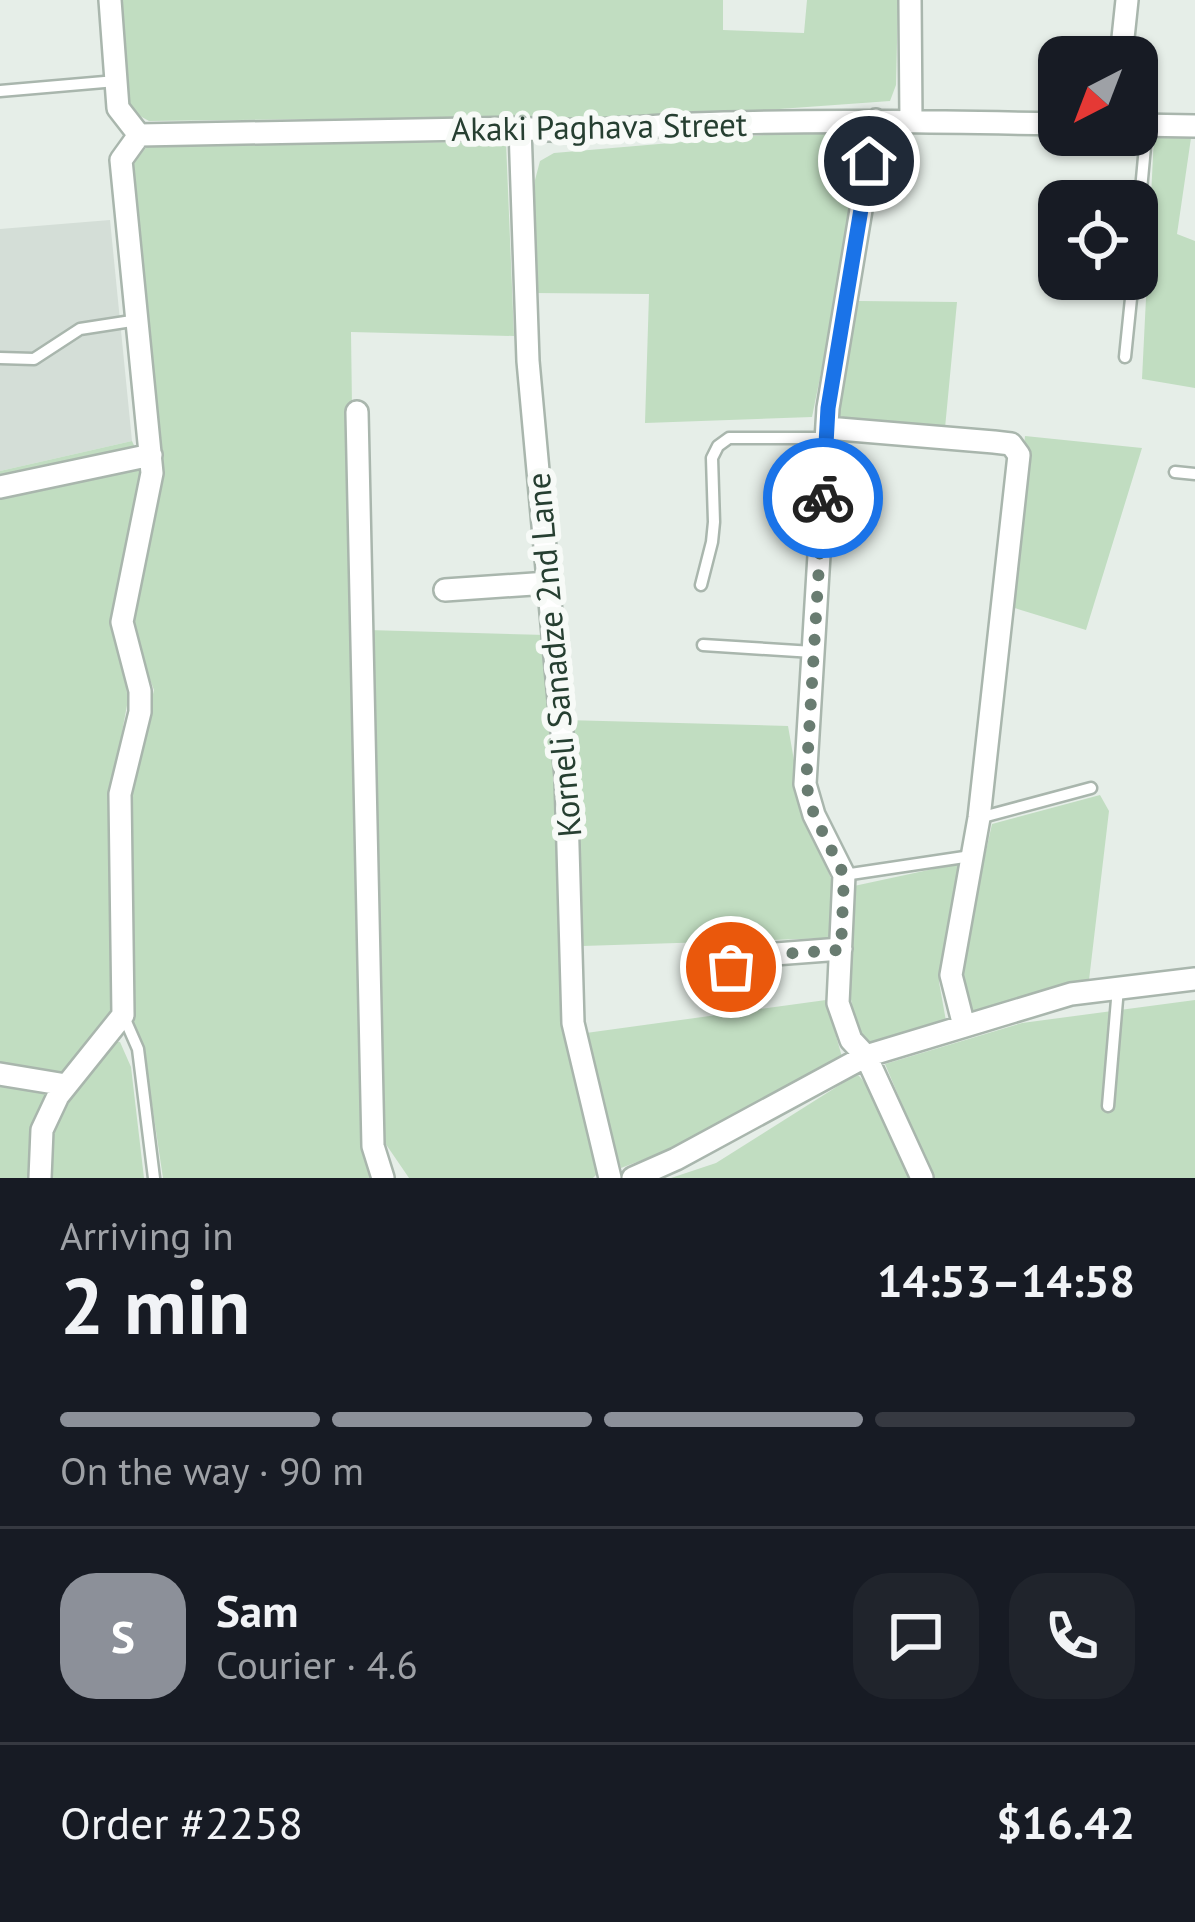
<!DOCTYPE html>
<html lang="en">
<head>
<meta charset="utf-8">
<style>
	:root { --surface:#171b24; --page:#20242c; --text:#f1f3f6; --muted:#9ea1a6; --line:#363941; --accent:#8c9099 }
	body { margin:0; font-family:"PT Sans",sans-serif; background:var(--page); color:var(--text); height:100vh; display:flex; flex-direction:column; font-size:45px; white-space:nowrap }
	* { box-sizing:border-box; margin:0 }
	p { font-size:39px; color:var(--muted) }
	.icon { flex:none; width:66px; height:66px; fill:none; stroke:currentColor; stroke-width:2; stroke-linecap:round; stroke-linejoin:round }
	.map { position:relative; height:1178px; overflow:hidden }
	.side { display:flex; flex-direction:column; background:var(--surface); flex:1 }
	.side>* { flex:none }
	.needle { width:78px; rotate:222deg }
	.fabs { position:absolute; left:1038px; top:36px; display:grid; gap:24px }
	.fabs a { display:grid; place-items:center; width:120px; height:120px; border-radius:24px; background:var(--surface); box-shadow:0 3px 9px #0004; font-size:60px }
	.pin { position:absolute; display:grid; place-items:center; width:102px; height:102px; color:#fff; margin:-51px; border:6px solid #fff; border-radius:50%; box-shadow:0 3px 12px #0007 }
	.courier { position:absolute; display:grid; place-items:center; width:120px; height:120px; margin:-60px; border:9px solid #1a73e8; border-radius:50%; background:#fff; color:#222; box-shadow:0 3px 15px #0007 }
	.headline em { font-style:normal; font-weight:600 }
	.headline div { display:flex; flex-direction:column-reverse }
	.headline { display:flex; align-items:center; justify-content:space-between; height:204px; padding:0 60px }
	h1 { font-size:78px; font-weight:600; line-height:90px }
	.bar { display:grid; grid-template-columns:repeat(4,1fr); gap:18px 12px; align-content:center; height:144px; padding:0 60px }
	.bar i { height:15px; border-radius:9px; background:var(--line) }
	.bar .selected { background:var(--accent) }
	.bar p { grid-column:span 4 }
	.line { display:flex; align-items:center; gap:30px; padding:0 60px; border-top:3px solid var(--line) }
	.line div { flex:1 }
	.round { display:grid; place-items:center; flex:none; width:126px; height:126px; border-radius:36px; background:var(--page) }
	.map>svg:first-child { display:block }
	.built { fill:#d4ded7 }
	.green { fill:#c1ddc1 }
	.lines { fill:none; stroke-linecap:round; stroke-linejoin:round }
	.lane-casing { stroke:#a9b6ad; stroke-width:15 }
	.street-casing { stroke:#a9b6ad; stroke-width:26 }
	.lane { stroke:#fff; stroke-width:10 }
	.street { stroke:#fff; stroke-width:21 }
	.done { stroke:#697c71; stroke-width:12; stroke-dasharray:0 21.6 }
	.route { stroke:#1a73e8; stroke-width:15 }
	.labels { text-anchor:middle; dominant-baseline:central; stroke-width:12; stroke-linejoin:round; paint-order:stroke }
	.street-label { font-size:33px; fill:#263f31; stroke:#f7faf7 }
</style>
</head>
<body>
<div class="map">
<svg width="1195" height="1178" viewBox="0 0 1195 1178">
	<rect width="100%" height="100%" fill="#e6eee8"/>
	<path class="built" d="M110,220l22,221 -132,30v-242z"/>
	<path class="green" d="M119,0h604v30l81,3 3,-33h91l-2,85 -6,16 -328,24 -71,-8 -342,4 -20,-11z
		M871,126l-59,291 -167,6 4,-129 -115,-1 1,-113 5,-19 14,-8z
		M1154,136l37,2 -14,96 18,7v147l-53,-9z
		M506,142l8,194 -163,-4 10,751 16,95h-214l-19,-127 -18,-32 3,-224 25,-105 -24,-62 28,-141 -28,-320 19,-23z
		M859,301l98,1 -12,126 -102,-2 -10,-19z
		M1025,436l117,12 -56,182 -78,-24z
		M132,441l12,26 -28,149 12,84 -18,96 5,214 -68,84 -16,39 -2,45h-29v-707z
		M368,630l178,5 13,233 1,130 37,176 -4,4h-184l-26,-38z
		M565,720l223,6 15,86 32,76 -4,50 -249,8 -7,-152z
		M1100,795l9,16 -20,169 -120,38 -11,-41 34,-153z
		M961,863l-22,119 7,39 -80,23 -12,-29 -5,-26 5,-103z
		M826,1000l16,57 -160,88 -61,23 -20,-65 -15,-70z
		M1195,1000v178h-262l-48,-114 137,-41z
		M109,1041l11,1 11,25 13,111h-98c5,-63 25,-89 63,-137z
		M857,1074c15,12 44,82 55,104h-241l45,-15z"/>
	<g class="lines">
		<defs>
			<path id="lane" d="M0,91l116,-10
				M1137,233l10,-108
				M1125,357l8,-78
				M0,358l34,1 46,-30 58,-9
				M1175,472l20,2
				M701,585l11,-43 2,-20 -2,-64 6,-12 11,-8h97
				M703,645l110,7
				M979,818l112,-30
				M844,875l127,-19
				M124,1017l14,32 16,129
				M1108,1106l10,-118"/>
			<path id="street" d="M110,0l8,108 21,27
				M910,0l1,121
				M1121,57l6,-57
				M876,120l-48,288 -23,376 9,31 30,60 -6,128 13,37 15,16 56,122
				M1137,125l58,1
				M520,128l8,233 38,416 7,246 37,155
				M139,135l381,-7c67,7 136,-4 204,-5 112,-3 223,-1 335,1
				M357,412l16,734 10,32
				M827,428l167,14 17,2 8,11 -40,363 -28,157 13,51
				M0,487l151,-32
				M445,590l103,-7
				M728,979l3,-12 17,-11 93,-7
				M0,1074l66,11
				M40,1178l2,-48 16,-34 65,-81 -3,-221 20,-82v-21l-18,-69 30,-149 -31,-313 18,-25
				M633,1178l43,-19 190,-103 205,-62 124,-15"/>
		</defs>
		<use href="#lane" class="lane-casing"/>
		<use href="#street" class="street-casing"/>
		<use href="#lane" class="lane"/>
		<use href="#street" class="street"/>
	</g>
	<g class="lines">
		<path class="done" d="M731,967l17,-11 93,-6 3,-75 -30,-60 -8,-31 17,-286"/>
		<path class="route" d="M823,498l5,-90 41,-247"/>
	</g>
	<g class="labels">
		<g class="street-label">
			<text transform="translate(599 126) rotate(-1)">Akaki Paghava Street</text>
			<text transform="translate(553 655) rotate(-95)">Korneli Sanadze 2nd Lane</text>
		</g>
	</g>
</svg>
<div class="fabs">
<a><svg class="needle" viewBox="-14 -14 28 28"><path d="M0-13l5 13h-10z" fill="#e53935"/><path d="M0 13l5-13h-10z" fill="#9ea1a6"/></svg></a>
<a><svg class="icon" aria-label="locate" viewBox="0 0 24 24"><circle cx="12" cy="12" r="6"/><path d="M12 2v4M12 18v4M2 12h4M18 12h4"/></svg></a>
</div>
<div class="pin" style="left:731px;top:967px;background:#ea580c"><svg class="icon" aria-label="bag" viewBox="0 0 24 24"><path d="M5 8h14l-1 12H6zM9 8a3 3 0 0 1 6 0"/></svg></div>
<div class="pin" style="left:869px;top:161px;background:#1f2937"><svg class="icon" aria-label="home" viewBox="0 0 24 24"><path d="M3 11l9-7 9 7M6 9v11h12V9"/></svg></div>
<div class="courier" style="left:823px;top:498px"><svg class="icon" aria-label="bike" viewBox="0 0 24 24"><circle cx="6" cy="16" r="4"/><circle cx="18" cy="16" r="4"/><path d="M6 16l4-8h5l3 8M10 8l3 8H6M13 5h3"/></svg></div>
</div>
<section class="side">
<div class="headline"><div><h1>2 min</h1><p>Arriving in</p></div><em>14:53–14:58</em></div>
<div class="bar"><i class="selected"></i><i class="selected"></i><i class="selected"></i><i></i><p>On the way · 90 m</p></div>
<div class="line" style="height:216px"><b class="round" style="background:var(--accent);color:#fff">S</b><div><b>Sam</b><p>Courier · 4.6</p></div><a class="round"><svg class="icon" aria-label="chat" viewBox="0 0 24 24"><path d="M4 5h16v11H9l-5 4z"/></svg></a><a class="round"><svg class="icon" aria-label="phone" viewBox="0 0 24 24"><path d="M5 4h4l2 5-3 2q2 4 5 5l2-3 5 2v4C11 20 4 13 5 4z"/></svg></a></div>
<div class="line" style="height:156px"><div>Order #2258</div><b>$16.42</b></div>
</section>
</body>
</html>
